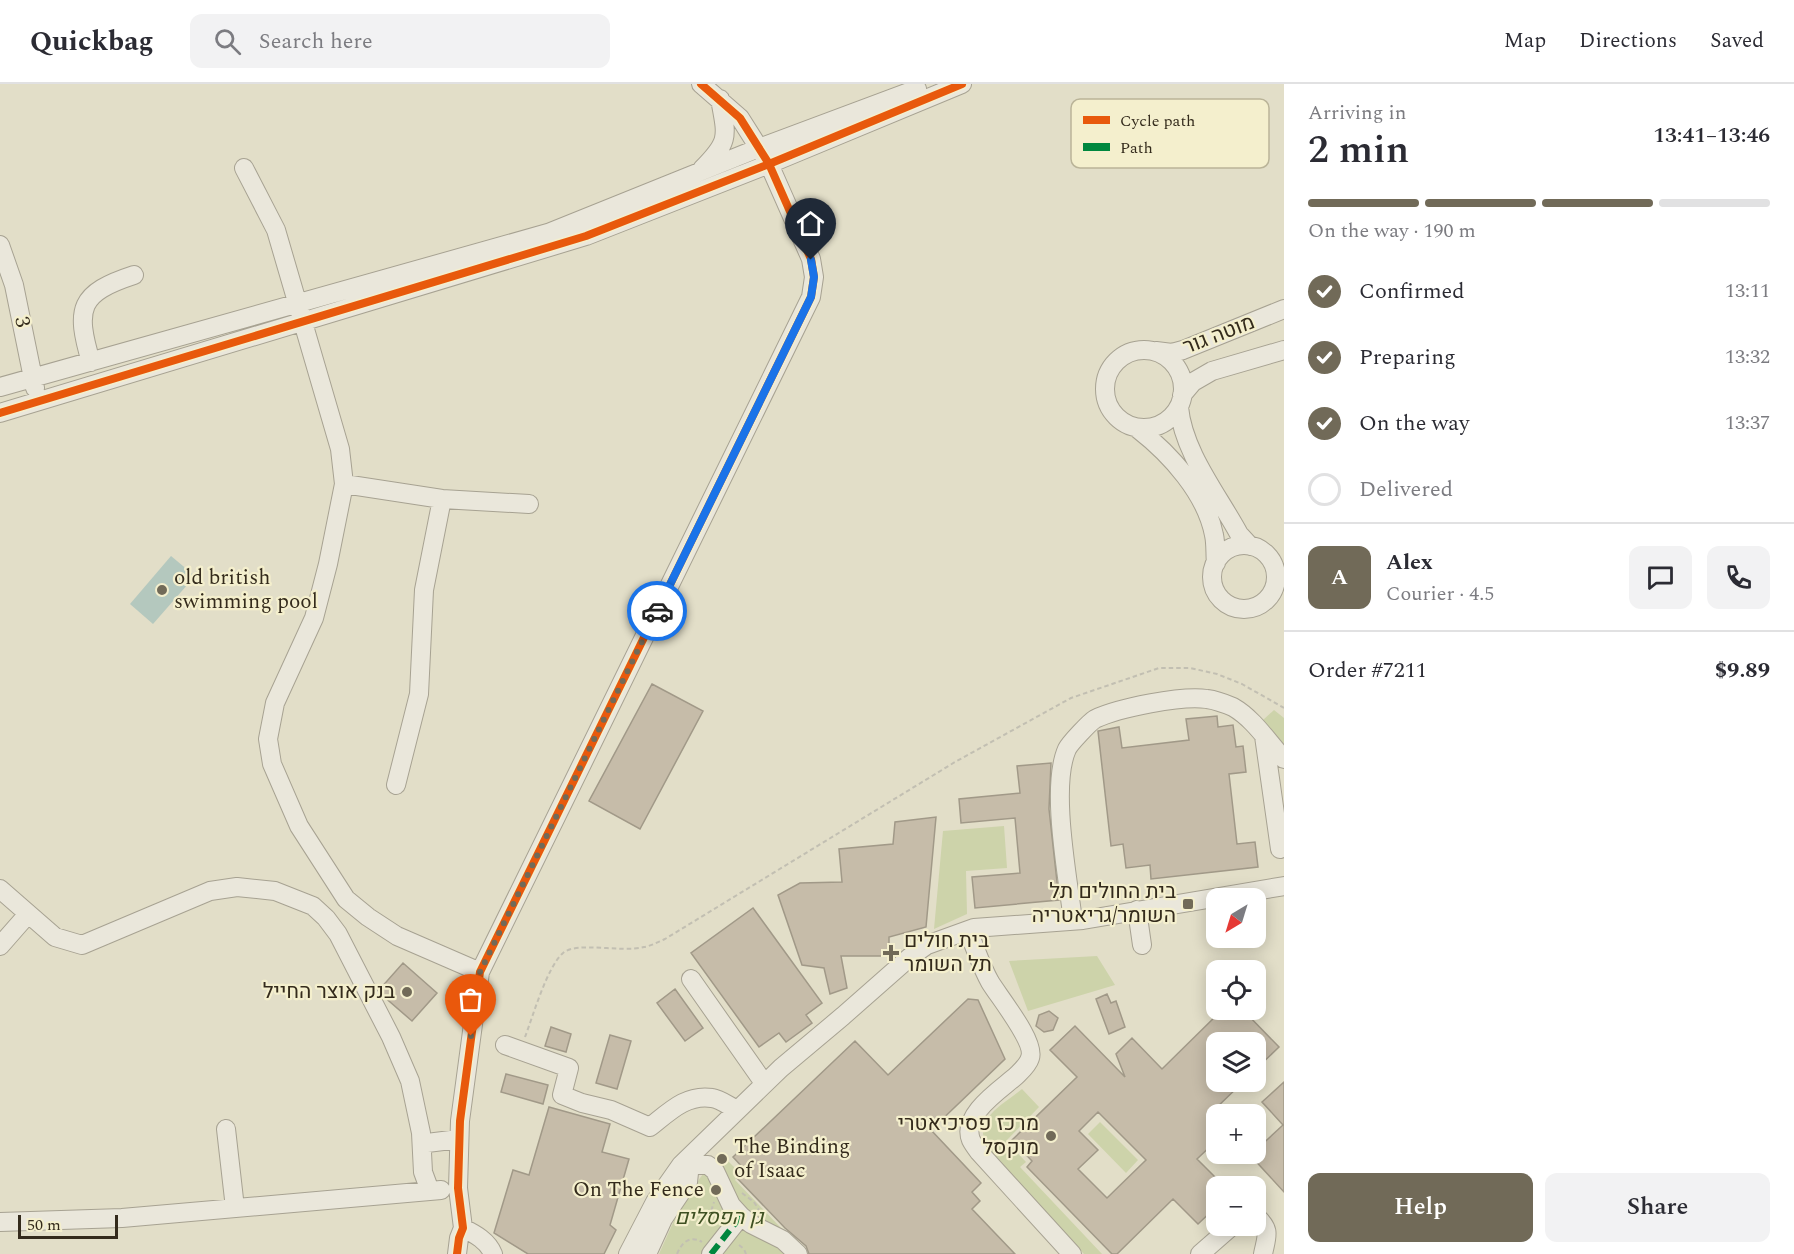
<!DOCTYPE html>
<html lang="en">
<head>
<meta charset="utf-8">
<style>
	:root { --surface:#fff; --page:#f2f2f3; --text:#2b2b33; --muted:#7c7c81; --line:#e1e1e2; --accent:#716a58 }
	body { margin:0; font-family:Spectral,Heebo,serif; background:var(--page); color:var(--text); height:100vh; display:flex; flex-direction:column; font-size:22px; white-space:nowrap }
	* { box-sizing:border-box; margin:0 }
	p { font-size:20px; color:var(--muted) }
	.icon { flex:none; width:33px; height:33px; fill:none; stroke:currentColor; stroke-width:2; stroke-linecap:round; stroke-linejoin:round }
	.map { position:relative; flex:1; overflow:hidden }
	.side { display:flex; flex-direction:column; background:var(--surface); width:510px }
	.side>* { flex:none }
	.needle { width:39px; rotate:218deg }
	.buttons { position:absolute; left:1206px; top:804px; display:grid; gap:12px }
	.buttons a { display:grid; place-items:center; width:60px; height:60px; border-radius:12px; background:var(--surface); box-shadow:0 3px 15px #0003; font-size:30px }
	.scale { position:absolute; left:18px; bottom:15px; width:100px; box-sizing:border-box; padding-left:6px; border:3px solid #342b1c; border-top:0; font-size:16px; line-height:21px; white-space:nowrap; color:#342b1c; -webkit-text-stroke:4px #f4efcd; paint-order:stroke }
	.pin { position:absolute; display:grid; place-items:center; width:51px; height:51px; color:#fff; margin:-62px -26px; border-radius:50% 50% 50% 0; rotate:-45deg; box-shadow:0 0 6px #0007 }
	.pin .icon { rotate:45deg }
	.courier { position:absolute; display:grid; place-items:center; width:60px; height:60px; margin:-30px; border:4px solid #1a73e8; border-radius:50%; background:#fff; color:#222; box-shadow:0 2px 8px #0007 }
	.overview em { font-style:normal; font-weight:600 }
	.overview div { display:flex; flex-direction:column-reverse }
	.overview { display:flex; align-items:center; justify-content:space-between; height:102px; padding:0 24px }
	h1 { font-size:39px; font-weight:600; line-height:45px }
	.bar { display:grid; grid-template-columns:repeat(4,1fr); gap:9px 6px; align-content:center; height:72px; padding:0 24px }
	.bar i { height:8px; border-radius:4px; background:var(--line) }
	.bar .on { background:var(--accent) }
	.bar p { grid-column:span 4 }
	.line { display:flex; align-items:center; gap:15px; padding:0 24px; border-top:2px solid var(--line) }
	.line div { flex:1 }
	.round { display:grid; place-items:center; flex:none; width:63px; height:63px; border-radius:12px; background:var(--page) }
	ol { padding:0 24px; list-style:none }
	li { display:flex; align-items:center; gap:18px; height:66px }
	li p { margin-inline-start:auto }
	li .icon { padding:6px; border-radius:50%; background:var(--accent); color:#fff; stroke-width:4 }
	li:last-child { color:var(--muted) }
	li i { width:33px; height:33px; border:3px solid var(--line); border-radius:50% }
	.cta { display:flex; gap:12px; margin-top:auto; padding:12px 24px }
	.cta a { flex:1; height:69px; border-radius:12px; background:var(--accent); color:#fff; font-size:24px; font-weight:600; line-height:69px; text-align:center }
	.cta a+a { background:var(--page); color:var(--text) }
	header { display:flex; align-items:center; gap:36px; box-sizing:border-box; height:84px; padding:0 30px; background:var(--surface); border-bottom:2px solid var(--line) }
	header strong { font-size:28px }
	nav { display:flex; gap:33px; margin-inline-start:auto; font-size:21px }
	.search { width:420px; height:54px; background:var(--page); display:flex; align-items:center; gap:15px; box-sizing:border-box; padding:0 21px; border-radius:12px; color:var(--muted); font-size:22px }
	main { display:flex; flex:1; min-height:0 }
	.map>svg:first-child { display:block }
	.green { fill:#cdd3aa }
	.water { fill:#b4c8be }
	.building { fill:#c6bca9; stroke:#a19988; stroke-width:1.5; fill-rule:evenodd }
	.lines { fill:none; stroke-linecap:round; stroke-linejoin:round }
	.minor-casing { stroke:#a7a292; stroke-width:20 }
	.path { stroke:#c2bfb2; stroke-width:2; stroke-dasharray:4.5 3; stroke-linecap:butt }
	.minor { stroke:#eae7db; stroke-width:18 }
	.quiet { stroke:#00873e; stroke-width:6; stroke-dasharray:12 6; stroke-linecap:butt }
	.cycleway-casing { stroke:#f4efcd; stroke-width:11 }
	.cycleway { stroke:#e8590c; stroke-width:8 }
	.done { stroke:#716a58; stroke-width:6; stroke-dasharray:0 10.8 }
	.route { stroke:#1a73e8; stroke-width:8 }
	.poi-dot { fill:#716a58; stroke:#f4efcd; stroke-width:2 }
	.labels { text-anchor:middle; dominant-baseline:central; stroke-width:4.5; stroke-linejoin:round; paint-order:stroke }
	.street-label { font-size:21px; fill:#342b1c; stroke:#f4efcd }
	.poi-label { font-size:21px; fill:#342b1c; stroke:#f4efcd; text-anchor:end }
	.park-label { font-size:21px; font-style:italic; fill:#3e5022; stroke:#f4efcd }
	.key { fill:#f4efcd; stroke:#bab498; stroke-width:1.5 }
	.key-label { font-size:16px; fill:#342b1c }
</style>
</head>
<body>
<header>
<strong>Quickbag</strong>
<div class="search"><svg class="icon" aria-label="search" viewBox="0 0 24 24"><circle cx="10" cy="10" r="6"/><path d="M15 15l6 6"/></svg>Search here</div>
<nav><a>Map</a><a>Directions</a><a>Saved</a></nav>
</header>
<main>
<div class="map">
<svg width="1284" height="1170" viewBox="0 0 1284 1170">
	<rect width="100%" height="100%" fill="#e2dec8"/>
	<path class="green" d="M1274,626l10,8v26l-21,-24z
		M1004,742l3,42 -41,3 1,43 -33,15 9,-98z
		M1097,872l18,29 -87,26 -19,-50z
		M1022,1005l17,18 -33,34 20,21 -6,5 82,87h-18l-92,-98c-4,-8 -10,-17 -9,-27 3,-17 27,-30 39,-40z
		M1100,1038l38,38 -12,13 -38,-39z
		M720,1069l19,19 -4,8 71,74h-147l17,-38 24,-38z"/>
	<path class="water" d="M171,472l24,20 -42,48 -23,-20z"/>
	<path class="building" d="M652,600l51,27 -63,118 -51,-28z
		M1217,632l1,11 15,-2 3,22 7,-1 3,26 -17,2 8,70 18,-2 3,25 -107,12 -1,-14 -24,3 -3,-24 -12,2 -13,-115 21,-4 3,21 67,-8 -3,-21z
		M1051,679l-2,46 10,91 -84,8 -3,-31 48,-4 -5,-55 -54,5 -2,-24 61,-6 -3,-27z
		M936,733l-10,110 -37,10v19h-48l6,32 -17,6 -6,-26 -22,-3 -24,-70 22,-12 42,-1 -3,-33 54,-5 2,-22z
		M753,824l69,95 -16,12 6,8 -26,19 -7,-9 -20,14 -68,-94z
		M403,879l34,30 -25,28 -30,-26 -3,-5z
		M675,905l28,39 -18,13 -28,-38z
		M1107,910l4,9 5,-2 9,26 -16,7 -13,-35z
		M968,915l10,1 27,59 -74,71 50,53 -9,9 8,9 -8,8 43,45h-206l-3,-8 -21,-18 -48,-50 8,-8 -12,-13 122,-116 33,34z
		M1222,926h21l36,37 -23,22v-27h-40v40h27l-31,30 4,4v25l-19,18 27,27h-8v21l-18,17 -25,-25 -56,55h-5l-85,-87 5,-6 -20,-21 65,-63 -27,-27 25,-24 50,51 -9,-23 16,-16 30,31zM1098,1028l48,48 -39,38 -29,-29 20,-19 -19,-19z
		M1049,927l9,7 -5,12 -9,2 -8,-6 3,-11z
		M551,943l20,7 -5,18 -21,-6z
		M610,951l21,6 -14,48 -21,-6z
		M506,990l42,11 -5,19 -42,-12z
		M1284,998v110l-34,-37 6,-1v-4l27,-25 -21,-23z
		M549,1023l61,17 -8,28 27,7 -19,66 6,5 -12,24h-76l-34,-21 19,-63 16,5z"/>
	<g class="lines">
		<defs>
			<path id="minor" d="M244,84l32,62 64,219 4,35 -16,80 -14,54 -39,85 -7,36 4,25 27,62 47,73 22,18 29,19 83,36
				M702,85c28,-28 25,-32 18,-70
				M0,161l14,40 21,103
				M1105 305a39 39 0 1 1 78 0a39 39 0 1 1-78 0Z
				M1156,267l16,2 11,-3 101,-41
				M91,278c-16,-54 -12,-69 43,-87
				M0,303l548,-154 211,-85 158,-59
				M1182,311l11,-13 19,-11 72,-21
				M1179,323c4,45 39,88 60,127l11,12
				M0,329l586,-177 183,-72 193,-80
				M1138,345c32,25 68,64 76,106 2,9 1,19 2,28
				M344,400l98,15 87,5
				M1212 493a32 32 0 1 1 64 0a32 32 0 1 1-64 0Z
				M1264,652l16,113
				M396,701l23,-91 5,-104 18,-91
				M0,805l55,48 27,8 128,-54 27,-4 38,4 38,15 13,12 12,16 53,103 19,44 11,52 2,39 7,19
				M1137,826l5,35
				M1073,837c-5,-43 -23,-134 -6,-172 3,-6 23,-27 28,-30 23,-11 87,-24 112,-20 8,1 19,5 26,8 21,12 35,35 51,52
				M968,847c7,16 13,35 22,51 9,15 46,60 40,76 -2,7 -9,13 -14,18 -16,14 -55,39 -45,64 2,4 5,8 8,12l93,102
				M0,862l28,-32
				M691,895l73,104
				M505,961l64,23 -7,27 20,8 29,7 39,17c19,-15 36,-33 62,-29 8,1 17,8 25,12
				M226,1045l9,79
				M427,1059l32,-4
				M687,1081h21l7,6 16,34 10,11 10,8 32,16 15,14
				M1256,1132c15,14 11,19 7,38
				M0,1138l122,-4 319,-28
				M463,1144c12,6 25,13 30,26
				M457,1170l2,-16 4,-10 -5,-40 2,-67 20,-149 331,-675 3,-20 -3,-18 -42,-95 -29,-46 -39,-34
				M628,1170l27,-52 26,-37 100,-97 62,-52 67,-59 17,-12 47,-17 109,-8 201,-34
				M647,1170l16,-35 25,-37 1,-9 -4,-12
				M711,1170l30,-38
				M1200,1170l32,-28"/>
		</defs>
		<use href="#minor" class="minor-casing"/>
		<path class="path" d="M525,953c8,-21 22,-70 38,-84 13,-12 60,0 81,-6 7,-1 14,-5 21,-8l290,-177 116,-64 88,-30h31l27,6 25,10 42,24
			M742,1109l12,9 5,8
			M713,1141l-3,-10 4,-13
			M739,1161l5,4 2,5
			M677,1170c5,-12 13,-19 25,-12"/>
		<use href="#minor" class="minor"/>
		<path class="quiet" d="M711,1170l30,-38"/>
		<defs>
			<path id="cycleway" d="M0,329l586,-177 183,-72 193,-80
				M457,1170l2,-16 4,-10 -5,-40 2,-67 20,-149 331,-675 3,-20 -3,-18 -42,-95 -29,-46 -39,-34"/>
		</defs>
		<use href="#cycleway" class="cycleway-casing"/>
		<use href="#cycleway" class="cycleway"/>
	</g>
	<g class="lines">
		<path class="done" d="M471,952l9,-64 177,-361"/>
		<path class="route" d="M657,527l154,-314 3,-20 -3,-17"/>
	</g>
	<g class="poi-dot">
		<circle cx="162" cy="506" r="6"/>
		<rect x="1182" y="814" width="12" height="12" rx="3"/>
		<path d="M888 860h6v6h6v6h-6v6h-6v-6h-6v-6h6z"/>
		<circle cx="407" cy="908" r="6"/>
		<circle cx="1051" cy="1052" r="6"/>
		<circle cx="722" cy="1075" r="6"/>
		<circle cx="716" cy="1106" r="6"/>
	</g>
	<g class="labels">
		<g class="street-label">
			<text transform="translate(22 238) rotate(78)">3</text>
			<text transform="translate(1219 251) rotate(-21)">מוטה גור</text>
		</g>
		<g class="poi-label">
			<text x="174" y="494" text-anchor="start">old british<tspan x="174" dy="24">swimming pool</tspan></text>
			<text x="1176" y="808">בית החולים תל<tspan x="1176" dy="24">השומר/גריאטריה</tspan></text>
			<text x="904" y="857" text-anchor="start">בית חולים<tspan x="904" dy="24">תל השומר</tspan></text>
			<text x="395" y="908">בנק אוצר החייל</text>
			<text x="1039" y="1040">מרכז פסיכיאטרי<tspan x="1039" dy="24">מוקסל</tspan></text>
			<text x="734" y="1063" text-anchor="start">The Binding<tspan x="734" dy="24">of Isaac</tspan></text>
			<text x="704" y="1106">On The Fence</text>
		</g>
		<g class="park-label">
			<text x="719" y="1134">גן הפסלים</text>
		</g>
	</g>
	<rect x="1071" y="15" width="198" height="69" rx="9" class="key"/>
	<rect x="1083" y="32" width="27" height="8" fill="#e8590c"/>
	<rect x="1083" y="59" width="27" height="8" fill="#00873e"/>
	<g class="key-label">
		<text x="1120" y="42">Cycle path</text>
		<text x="1120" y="69">Path</text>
	</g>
</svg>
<div class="buttons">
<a><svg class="needle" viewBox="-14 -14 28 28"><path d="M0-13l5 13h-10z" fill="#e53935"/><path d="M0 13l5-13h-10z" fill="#7c7c81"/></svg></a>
<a><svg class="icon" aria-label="locate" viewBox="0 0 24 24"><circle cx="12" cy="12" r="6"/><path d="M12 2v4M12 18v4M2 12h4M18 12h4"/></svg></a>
<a><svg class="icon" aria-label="layers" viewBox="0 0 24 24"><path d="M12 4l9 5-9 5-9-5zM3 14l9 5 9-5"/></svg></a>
<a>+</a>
<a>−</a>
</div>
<div class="scale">50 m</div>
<div class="pin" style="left:471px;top:952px;background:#ea580c"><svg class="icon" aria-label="bag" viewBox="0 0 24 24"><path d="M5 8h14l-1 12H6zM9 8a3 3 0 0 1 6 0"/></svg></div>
<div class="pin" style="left:811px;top:176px;background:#1f2937"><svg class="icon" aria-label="home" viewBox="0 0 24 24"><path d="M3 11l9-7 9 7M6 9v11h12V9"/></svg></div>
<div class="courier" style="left:657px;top:527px"><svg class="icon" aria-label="car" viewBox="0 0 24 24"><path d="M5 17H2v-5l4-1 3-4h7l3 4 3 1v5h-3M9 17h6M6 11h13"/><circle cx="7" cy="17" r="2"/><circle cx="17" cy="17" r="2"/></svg></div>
</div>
<section class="side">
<div class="overview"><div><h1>2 min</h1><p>Arriving in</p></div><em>13:41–13:46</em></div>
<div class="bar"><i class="on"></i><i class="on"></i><i class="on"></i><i></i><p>On the way · 190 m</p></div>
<ol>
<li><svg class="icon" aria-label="check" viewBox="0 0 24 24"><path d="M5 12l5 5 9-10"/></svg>Confirmed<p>13:11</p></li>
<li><svg class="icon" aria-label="check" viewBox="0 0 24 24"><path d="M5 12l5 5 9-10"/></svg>Preparing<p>13:32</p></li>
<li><svg class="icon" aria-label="check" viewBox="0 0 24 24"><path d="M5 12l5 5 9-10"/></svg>On the way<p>13:37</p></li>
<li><i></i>Delivered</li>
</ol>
<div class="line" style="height:108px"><b class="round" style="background:var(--accent);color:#fff">A</b><div><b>Alex</b><p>Courier · 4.5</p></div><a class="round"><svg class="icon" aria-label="chat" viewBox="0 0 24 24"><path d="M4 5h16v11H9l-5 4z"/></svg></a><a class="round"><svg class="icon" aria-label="phone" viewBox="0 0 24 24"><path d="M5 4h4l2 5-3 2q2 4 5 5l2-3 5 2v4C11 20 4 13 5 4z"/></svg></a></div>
<div class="line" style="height:78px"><div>Order #7211</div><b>$9.89</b></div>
<div class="cta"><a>Help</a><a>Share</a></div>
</section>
</main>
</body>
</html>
